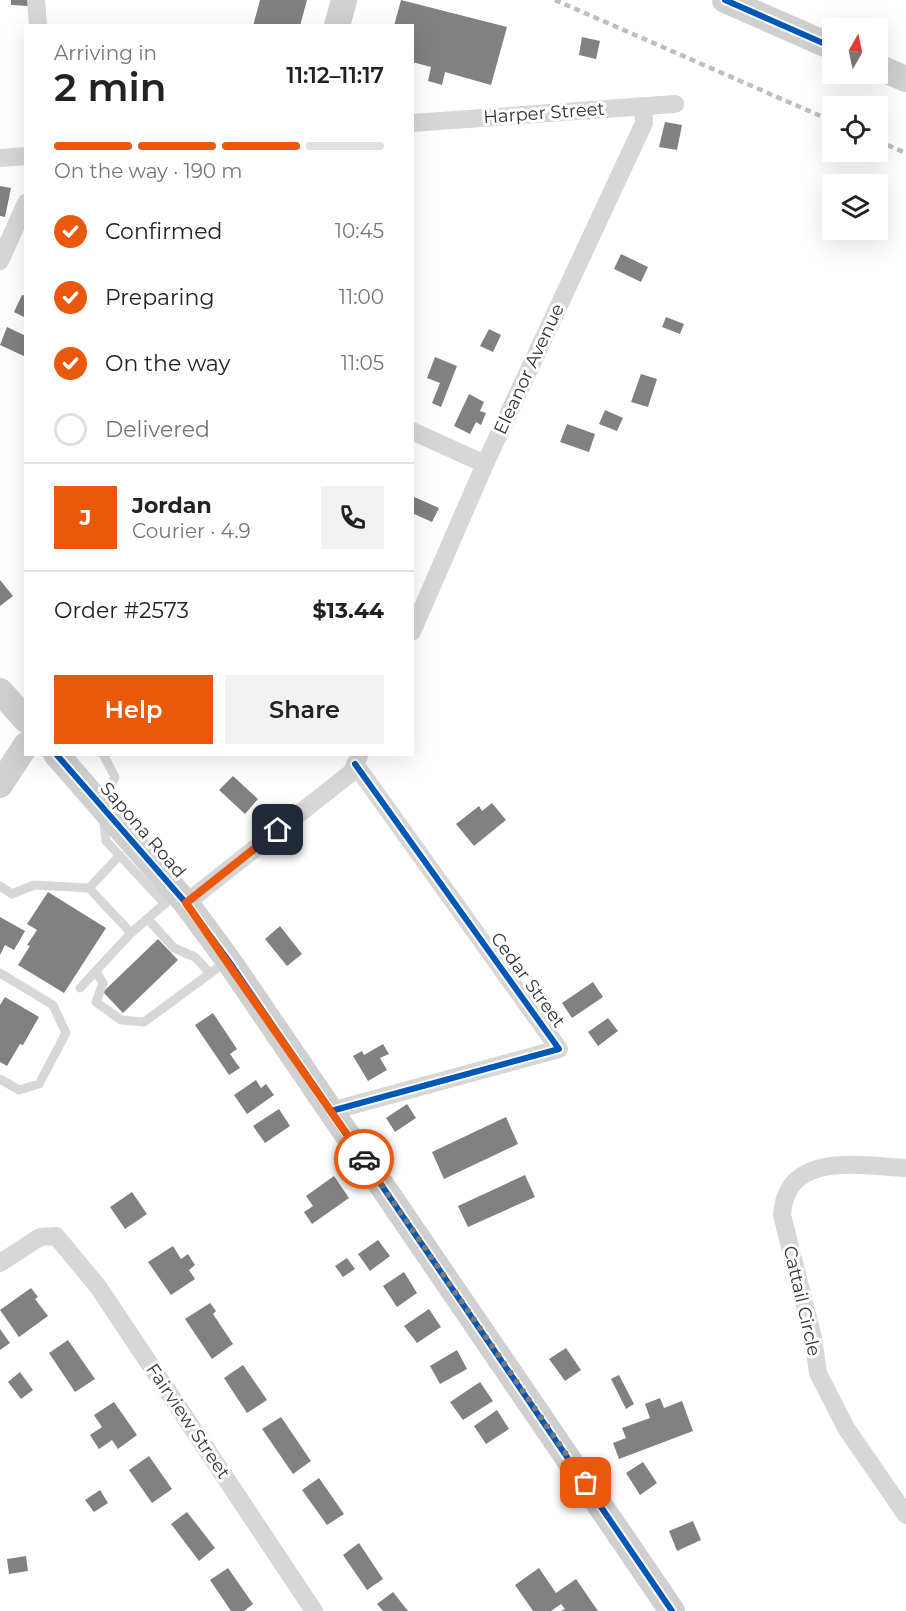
<!DOCTYPE html>
<html lang="en">
<head>
<meta charset="utf-8">
<style>
	:root { --surface:#fff; --page:#f2f2f2; --text:#222; --muted:#767676; --line:#e0e0e0; --accent:#ea580c }
	body { margin:0; font-family:Montserrat,sans-serif; background:var(--page); color:var(--text); height:100vh; display:flex; flex-direction:column; font-size:22px; white-space:nowrap }
	* { box-sizing:border-box; margin:0 }
	p { font-size:20px; color:var(--muted) }
	.icon { flex:none; width:33px; height:33px; fill:none; stroke:currentColor; stroke-width:2; stroke-linecap:round; stroke-linejoin:round }
	.map { position:relative; flex:1; overflow:hidden }
	.details { position:absolute; left:24px; top:24px; width:390px; height:732px; display:flex; flex-direction:column; background:var(--surface); border-radius:0px; box-shadow:0 6px 24px #0002 }
	.details>* { flex:none }
	.needle { width:39px; rotate:9deg }
	.buttons { position:absolute; left:822px; top:18px; display:grid; gap:12px }
	.buttons a { display:grid; place-items:center; width:66px; height:66px; border-radius:0px; background:var(--surface); box-shadow:0 6px 24px #0002; font-size:30px }
	.pin { position:absolute; display:grid; place-items:center; width:51px; height:51px; color:#fff; margin:-26px; border-radius:12px; box-shadow:0 3px 9px #0006 }
	.courier { position:absolute; display:grid; place-items:center; width:60px; height:60px; margin:-30px; border:4px solid #ea580c; border-radius:50%; background:#fff; color:#222; box-shadow:0 2px 8px #0007 }
	.summary em { font-style:normal; font-weight:600 }
	.summary div { display:flex; flex-direction:column-reverse }
	.summary { display:flex; align-items:center; justify-content:space-between; height:102px; padding:0 30px }
	h1 { font-size:39px; font-weight:600; line-height:45px }
	.bar { display:grid; grid-template-columns:repeat(4,1fr); gap:9px 6px; align-content:center; height:72px; padding:0 30px }
	.bar i { height:8px; border-radius:4px; background:var(--line) }
	.bar .selected { background:var(--accent) }
	.bar p { grid-column:span 4 }
	.line { display:flex; align-items:center; gap:15px; padding:0 30px; border-top:2px solid var(--line) }
	.line div { flex:1 }
	.round { display:grid; place-items:center; flex:none; width:63px; height:63px; border-radius:0px; background:var(--page) }
	ol { padding:0 30px; list-style:none }
	li { display:flex; align-items:center; gap:18px; height:66px }
	li p { margin-inline-start:auto }
	li .icon { padding:6px; border-radius:50%; background:var(--accent); color:#fff; stroke-width:4 }
	li:last-child { color:var(--muted) }
	li i { width:33px; height:33px; border:3px solid var(--line); border-radius:50% }
	.primary-button { display:flex; gap:12px; margin-top:auto; padding:12px 30px }
	.primary-button a { flex:1; height:69px; border-radius:0px; background:var(--accent); color:#fff; font-size:24px; font-weight:600; line-height:69px; text-align:center }
	.primary-button a+a { background:var(--page); color:var(--text) }
	.map>svg:first-child { display:block }
	.building { fill:#818181 }
	.lines { fill:none; stroke-linecap:round; stroke-linejoin:round }
	.lane { stroke:#d7d7d7; stroke-width:9 }
	.street { stroke:#d7d7d7; stroke-width:18 }
	.secondary { stroke:#d0d0d0; stroke-width:26 }
	.rail { stroke:#bebebe; stroke-width:4.5; stroke-dasharray:6 4.5; stroke-linecap:butt }
	.cycleway-casing { stroke:#fff; stroke-width:10 }
	.cycleway { stroke:#0057b8; stroke-width:6 }
	.done { stroke:#7a7a7a; stroke-width:6; stroke-dasharray:0 10.8 }
	.route { stroke:#ea580c; stroke-width:8 }
	.labels { text-anchor:middle; dominant-baseline:central; stroke-width:6; stroke-linejoin:round; paint-order:stroke }
	.street-label { font-size:18px; fill:#333; stroke:#fff }
</style>
</head>
<body>
<div class="map">
<svg width="906" height="1611" viewBox="0 0 906 1611">
	<rect width="100%" height="100%" fill="#fff"/>
	<path class="building" d="M11,0h17v6l-17,-1z
		M260,0h47l-7,26h-47z
		M401,0l106,27 -16,58 -46,-13 -3,13 -14,-4 3,-14 -19,-5v-36h-18z
		M582,37l18,4 -4,18 -17,-4z
		M665,122l17,3 -5,25 -18,-3z
		M0,186l11,2 -6,29 -5,-1z
		M621,254l27,13 -7,15 -27,-13z
		M22,295l4,1v22l-12,-6z
		M666,317l18,7 -4,10 -18,-7z
		M7,327l19,9v21l-26,-12z
		M489,329l12,6 -8,17 -13,-6z
		M435,357l22,9 -16,41 -9,-4 8,-20 -13,-5z
		M641,374l16,5 -9,28 -17,-5z
		M469,394l15,8 -4,9 6,2 -5,12 -5,-3 -6,12 -16,-8z
		M605,410l18,8 -6,13 -18,-7z
		M567,424l28,10 -6,18 -29,-10z
		M412,496l27,12 -7,14 -20,-9z
		M0,580l13,16 -13,10z
		M233,776l25,23 -13,15 -26,-24z
		M492,803l14,17 -32,26 -18,-22 23,-18 3,5z
		M48,892l58,36 -42,65 -46,-28 12,-19 -3,-1 10,-15 -10,-6z
		M0,917l25,14 -11,19 -9,-5 -5,10z
		M280,926l22,28 -15,12 -22,-27z
		M158,939l20,21 -55,53 -20,-21z
		M593,982l10,15 -31,21 -10,-15z
		M5,997l34,20 -16,28 -3,-1 -13,22 -7,-4v-57z
		M213,1013l24,36 -7,5 10,14 -11,7 -34,-50z
		M608,1018l10,13 -20,15 -10,-14z
		M383,1044l6,10 -9,4 7,12 -19,11 -15,-25 9,-5 2,4z
		M256,1080l5,8 5,-4 8,11 -27,19 -13,-19z
		M407,1104l9,14 -21,14 -9,-14z
		M279,1109l11,17 -25,17 -12,-17z
		M506,1117l12,27 -74,35 -12,-27z
		M525,1175l10,22 -67,30 -10,-21z
		M334,1176l15,22 -37,26 -8,-12 9,-6 -7,-10z
		M132,1192l15,22 -22,15 -15,-22z
		M378,1240l12,16 -20,15 -12,-17z
		M173,1246l8,13 7,-5 7,11 -6,5 6,9 -24,16 -23,-33z
		M347,1258l8,11 -12,8 -8,-11z
		M404,1272l13,21 -20,14 -14,-21z
		M31,1288l7,9 -3,2 13,17 -29,21 -19,-27z
		M210,1303l6,8 -3,3 20,30 -21,15 -27,-40z
		M429,1309l12,18 -24,16 -13,-17z
		M0,1329l10,14 -10,7z
		M68,1340l27,39 -20,13 -26,-39z
		M566,1348l15,22 -16,11 -16,-22z
		M457,1350l10,19 -27,15 -10,-18z
		M243,1365l24,35 -20,13 -23,-35z
		M20,1372l13,18 -12,9 -13,-17z
		M619,1375l15,29 -8,5 -15,-30z
		M480,1382l13,19 -30,19 -13,-18z
		M660,1398l4,10 18,-7 11,30 -74,28 -6,-16 13,-5 -4,-10 28,-10 -5,-14z
		M114,1402l23,33 -19,14 -6,-9 -13,9 -9,-14 12,-8 -8,-12z
		M497,1410l12,19 -23,15 -12,-18z
		M281,1417l30,44 -18,13 -31,-45z
		M149,1456l23,33 -20,14 -23,-33z
		M643,1462l14,21 -17,12 -14,-22z
		M319,1478l25,36 -17,11 -25,-35z
		M100,1490l8,13 -14,9 -9,-12z
		M187,1512l28,36 -16,13 -28,-37z
		M693,1521l8,19 -24,11 -8,-20z
		M359,1543l24,36 -16,11 -24,-35z
		M26,1556l2,15 -19,3 -2,-15z
		M228,1568l25,36 -9,7h-13l-21,-31z
		M539,1568l17,25 20,-14 22,32h-37l4,-2 -4,-5 -10,7h-18l-18,-26z
		M393,1592l15,19h-25l-6,-7z"/>
	<g class="lines">
		<path class="lane" d="M103,803l12,-26 -12,-23
			M103,817l3,24 59,63
			M0,886l12,8 22,-9 55,3 42,45 46,-40
			M89,888l31,-33
			M148,919l26,29 21,9 15,16
			M96,972l7,11 -7,19 25,18 23,2 83,-61
			M0,973l53,32 13,28 -27,51 -20,6 -19,-11
			M80,988l51,-55"/>
		<path class="street" d="M36,0l2,26
			M412,123l263,-19
			M0,158l26,-2
			M0,261l26,-58
			M412,431l73,33
			M412,632l73,-168 159,-341 -1,-17
			M186,903l166,-131 7,-16
			M331,1111l228,-62 -204,-285
			M906,1168c-45,-2 -120,-18 -124,47l31,123 5,35 28,55 60,87
			M0,1263l40,-26 16,-1 43,52 215,323"/>
		<path class="secondary" d="M725,0l107,47
			M337,26l7,-26
			M878,67l28,12
			M0,691l26,29
			M56,754l130,149 42,57 444,651
			M0,785l26,-40"/>
		<path class="rail" d="M555,0l277,121
			M878,141l28,12"/>
		<defs>
			<path id="cycleway" d="M725,0l107,47
				M56,754l130,149 42,57 444,651
				M331,1111l228,-62 -204,-285"/>
		</defs>
		<use href="#cycleway" class="cycleway-casing"/>
		<use href="#cycleway" class="cycleway"/>
	</g>
	<g class="lines">
		<path class="done" d="M364,1159l222,324"/>
		<path class="route" d="M278,830l-92,73 178,256"/>
	</g>
	<g class="labels">
		<g class="street-label">
			<text transform="translate(544 113) rotate(-4)">Harper Street</text>
			<text transform="translate(529 369) rotate(-65)">Eleanor Avenue</text>
			<text transform="translate(143 830) rotate(49)">Sapona Road</text>
			<text transform="translate(528 980) rotate(54)">Cedar Street</text>
			<text transform="translate(802 1301) rotate(77)">Cattail Circle</text>
			<text transform="translate(188 1421) rotate(56)">Fairview Street</text>
		</g>
	</g>
</svg>
<div class="buttons">
<a><svg class="needle" viewBox="-14 -14 28 28"><path d="M0-13l5 13h-10z" fill="#e53935"/><path d="M0 13l5-13h-10z" fill="#767676"/></svg></a>
<a><svg class="icon" aria-label="locate" viewBox="0 0 24 24"><circle cx="12" cy="12" r="6"/><path d="M12 2v4M12 18v4M2 12h4M18 12h4"/></svg></a>
<a><svg class="icon" aria-label="layers" viewBox="0 0 24 24"><path d="M12 4l9 5-9 5-9-5zM3 14l9 5 9-5"/></svg></a>
</div>
<div class="pin" style="left:586px;top:1483px;background:#ea580c"><svg class="icon" aria-label="bag" viewBox="0 0 24 24"><path d="M5 8h14l-1 12H6zM9 8a3 3 0 0 1 6 0"/></svg></div>
<div class="pin" style="left:278px;top:830px;background:#1f2937"><svg class="icon" aria-label="home" viewBox="0 0 24 24"><path d="M3 11l9-7 9 7M6 9v11h12V9"/></svg></div>
<div class="courier" style="left:364px;top:1159px"><svg class="icon" aria-label="car" viewBox="0 0 24 24"><path d="M5 17H2v-5l4-1 3-4h7l3 4 3 1v5h-3M9 17h6M6 11h13"/><circle cx="7" cy="17" r="2"/><circle cx="17" cy="17" r="2"/></svg></div>
<section class="details">
<div class="summary"><div><h1>2 min</h1><p>Arriving in</p></div><em>11:12–11:17</em></div>
<div class="bar"><i class="selected"></i><i class="selected"></i><i class="selected"></i><i></i><p>On the way · 190 m</p></div>
<ol>
<li><svg class="icon" aria-label="check" viewBox="0 0 24 24"><path d="M5 12l5 5 9-10"/></svg>Confirmed<p>10:45</p></li>
<li><svg class="icon" aria-label="check" viewBox="0 0 24 24"><path d="M5 12l5 5 9-10"/></svg>Preparing<p>11:00</p></li>
<li><svg class="icon" aria-label="check" viewBox="0 0 24 24"><path d="M5 12l5 5 9-10"/></svg>On the way<p>11:05</p></li>
<li><i></i>Delivered</li>
</ol>
<div class="line" style="height:108px"><b class="round" style="background:var(--accent);color:#fff">J</b><div><b>Jordan</b><p>Courier · 4.9</p></div><a class="round"><svg class="icon" aria-label="phone" viewBox="0 0 24 24"><path d="M5 4h4l2 5-3 2q2 4 5 5l2-3 5 2v4C11 20 4 13 5 4z"/></svg></a></div>
<div class="line" style="height:78px"><div>Order #2573</div><b>$13.44</b></div>
<div class="primary-button"><a>Help</a><a>Share</a></div>
</section>
</div>
</body>
</html>
